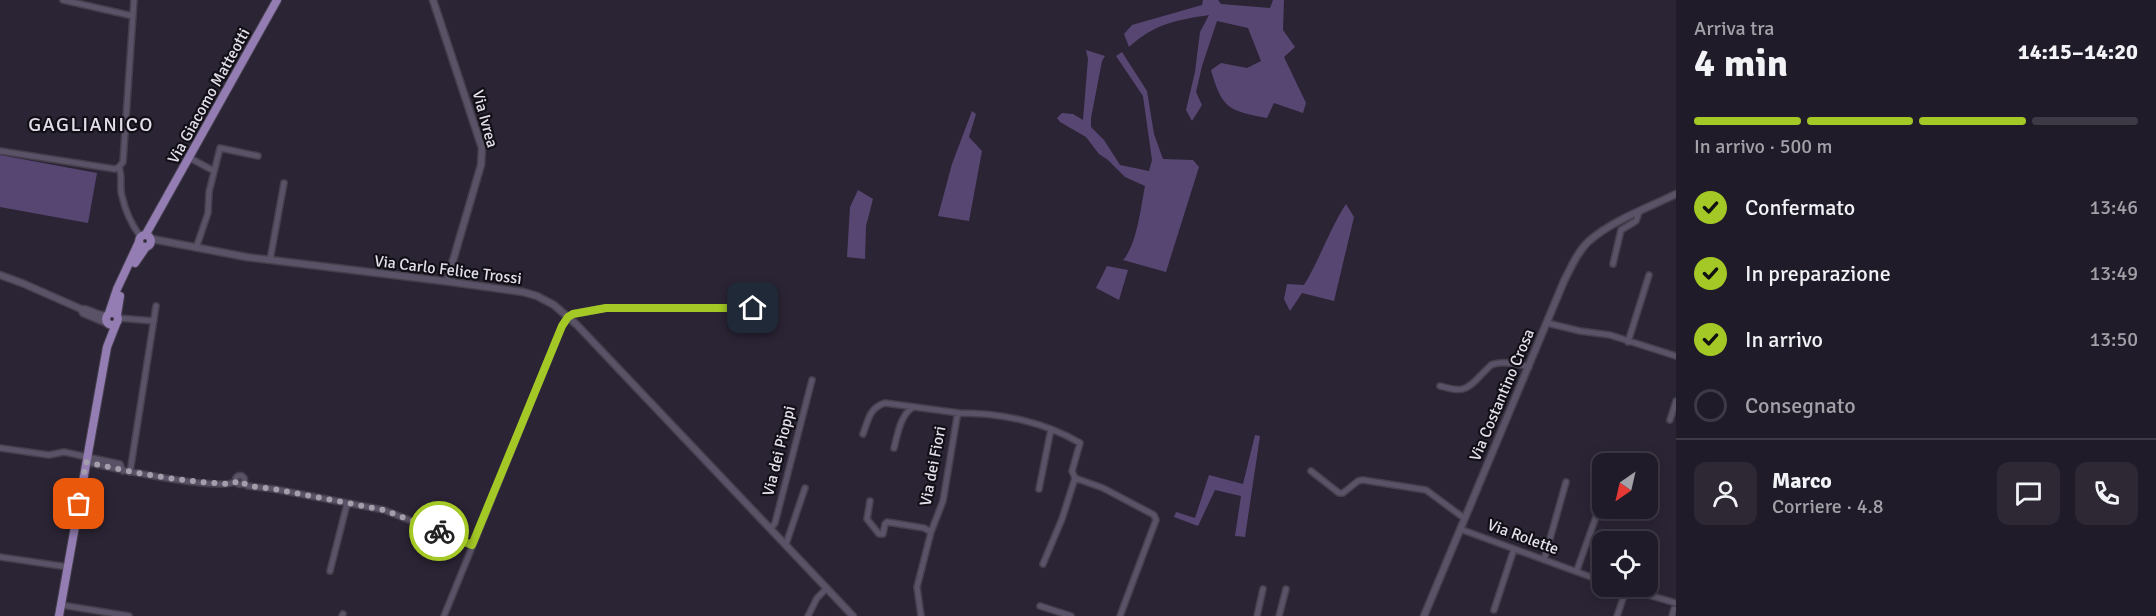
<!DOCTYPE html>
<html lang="it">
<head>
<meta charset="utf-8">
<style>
	:root { --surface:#201b28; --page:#2d2834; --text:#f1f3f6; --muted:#a2a1a8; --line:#3d3945; --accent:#a4c825 }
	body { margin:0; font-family:Signika,sans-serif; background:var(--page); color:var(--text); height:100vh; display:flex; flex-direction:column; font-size:22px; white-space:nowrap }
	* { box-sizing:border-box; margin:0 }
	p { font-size:20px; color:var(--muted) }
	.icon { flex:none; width:33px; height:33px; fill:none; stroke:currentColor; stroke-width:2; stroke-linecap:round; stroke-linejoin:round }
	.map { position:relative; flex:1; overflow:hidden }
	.panel { display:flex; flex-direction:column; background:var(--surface); width:480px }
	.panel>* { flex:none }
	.needle { width:39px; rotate:214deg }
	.buttons { position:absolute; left:1592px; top:453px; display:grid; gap:12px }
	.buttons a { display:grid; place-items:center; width:66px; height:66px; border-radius:12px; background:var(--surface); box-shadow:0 3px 15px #0003,0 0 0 2px var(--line); font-size:30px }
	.pin { position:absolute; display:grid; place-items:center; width:51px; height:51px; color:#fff; margin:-26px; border-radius:12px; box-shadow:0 3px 9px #0006 }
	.courier { position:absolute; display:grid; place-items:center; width:60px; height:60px; margin:-30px; border:4px solid #a4c825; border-radius:50%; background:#fff; color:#222; box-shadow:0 2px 8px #0007 }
	.headline em { font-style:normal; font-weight:800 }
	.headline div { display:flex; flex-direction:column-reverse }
	.headline { display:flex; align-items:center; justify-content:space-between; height:102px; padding:0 18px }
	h1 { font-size:39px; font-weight:800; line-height:45px }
	.bar { display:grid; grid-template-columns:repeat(4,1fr); gap:9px 6px; align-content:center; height:72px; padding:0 18px }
	.bar i { height:8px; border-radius:4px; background:var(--line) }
	.bar .current { background:var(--accent) }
	.bar p { grid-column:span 4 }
	.line { display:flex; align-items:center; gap:15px; padding:0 18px; border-top:2px solid var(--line) }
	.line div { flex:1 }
	.round { display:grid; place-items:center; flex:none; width:63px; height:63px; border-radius:12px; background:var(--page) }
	ol { padding:0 18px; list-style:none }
	li { display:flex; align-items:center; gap:18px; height:66px }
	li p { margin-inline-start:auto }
	li .icon { padding:6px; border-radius:50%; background:var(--accent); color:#111; stroke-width:4 }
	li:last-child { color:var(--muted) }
	li i { width:33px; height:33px; border:3px solid var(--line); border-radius:50% }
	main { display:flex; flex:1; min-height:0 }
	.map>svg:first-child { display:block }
	.green { fill:#584672 }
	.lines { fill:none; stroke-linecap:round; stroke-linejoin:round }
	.minor-casing { stroke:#453f4d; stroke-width:8 }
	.tertiary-casing { stroke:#453f4d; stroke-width:9 }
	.primary-casing { stroke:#453f4d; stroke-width:10 }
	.minor { stroke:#5a5266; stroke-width:5 }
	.tertiary { stroke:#5a5266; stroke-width:6 }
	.primary { stroke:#947db3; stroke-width:8 }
	.done { stroke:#a39eab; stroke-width:6; stroke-dasharray:0 10.8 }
	.route { stroke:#a4c825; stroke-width:8 }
	.labels { text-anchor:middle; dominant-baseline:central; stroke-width:4.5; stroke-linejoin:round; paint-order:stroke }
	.street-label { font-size:16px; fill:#e3dfea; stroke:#120f17 }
	.quarter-label { font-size:20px; letter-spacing:1.5px; fill:#e3dfea; stroke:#120f17 }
</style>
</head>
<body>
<main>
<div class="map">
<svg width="1676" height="616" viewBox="0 0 1676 616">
	<rect width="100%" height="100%" fill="#2b2435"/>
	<path class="green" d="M1203,0h15l3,4 49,4 3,-8h11l-1,30 12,17 -11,10 22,46 -3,10 -29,-10 -7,15c-38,-7 -45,-9 -56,-48l10,-7 26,5 14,-7 -13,-33 -31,-7 -15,45 -6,26 6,13 -10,16 -6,-11 9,-38 5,-40 9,-17c-33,5 -55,9 -80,32l-5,-13 8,-9 70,-20z
		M1086,50l19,6 -3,5 -11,57v9l13,13 16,25 29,6 3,-11 -9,-64 -27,-40 6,-4 25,39 7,43 9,25 30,1 6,7 -33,105 -43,-12c14,-15 18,-54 22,-74l-20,-9 -17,-17 -9,-6 -13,-17 -26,-15 -3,-4 5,-5 11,1 10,6 5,-61z
		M972,111l4,3 -7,23 13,14 -13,70 -31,-5 14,-52z
		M0,155l97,18 -9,50 -88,-16z
		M858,190l15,9 -7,27 -1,33 -18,-2 3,-50z
		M1346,204l8,13 -20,84 -32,-8 -12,18 -6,-12 3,-15 17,1c16,-26 25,-55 42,-81z
		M1107,266l21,4 -9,30 -23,-12z
		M1255,435l5,1 -15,101 -10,-1 6,-40 -26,-6 -17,36 -24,-9 2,-5 19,6 14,-43 34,9z"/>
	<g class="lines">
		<defs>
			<path id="minor" d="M63,0l70,16
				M134,0l-11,162 -4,5c4,10 0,20 3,29 3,14 10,29 18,40
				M0,151l115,18 4,-2
				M190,158l24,13
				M196,248l12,-35 1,-21 11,-44 38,8
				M270,260l14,-77
				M1613,264l8,-34 15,-9 3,-9
				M118,318l36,3
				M1547,323l33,8 30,4 66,21
				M1628,342l21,-67
				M1440,386c20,6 26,6 41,-11 3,-3 7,-7 10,-10 11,-5 27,-1 38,2
				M1670,420l6,-19
				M863,434c5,-13 6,-26 22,-31l74,10
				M0,448l49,7 15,-3 56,12 3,7
				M894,448c4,-15 6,-32 19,-41
				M86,462c25,6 130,29 149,20
				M1311,471l28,22h4l15,-12 5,-1 63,10 38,28
				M130,472l26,-166
				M235.5 480a4.5 4.5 0 1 1 9 0a4.5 4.5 0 1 1-9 0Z
				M243,483l5,3 26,3 110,21 88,35
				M1039,489l12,-60
				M870,501l-3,18 12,15h4l2,-10 2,-2 37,6 7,4
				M771,528l4,-5 37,-143
				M1460,529l142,52
				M786,544l19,-56
				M0,557l68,10
				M1544,560l22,-78
				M1043,564l19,-45 13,-41
				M1577,570l25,-70
				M330,571l17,-67
				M1617,586l59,17
				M61,605l68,11
				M1040,606l31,10
				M1494,610l20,-61
				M342,616l1,-2
				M444,616l118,-290 6,-9 5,-3 33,-6h147
				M808,616l9,-18 10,-10
				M921,616l-4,-29 14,-55 12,-31 14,-84 2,-4c42,0 86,9 121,30l-8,28 3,7 28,10 51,27 2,5 -36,96
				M1257,616l6,-27
				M1279,616l7,-27
				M1617,616l9,-26
				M1672,616l2,-7"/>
			<path id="tertiary" d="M433,0l49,148 -1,17 -34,116
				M152,239l94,18 205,25 72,10 14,4 17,9 23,20 276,291
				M0,275l22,8 59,26c9,-1 16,8 26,6
				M81,309l2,4 24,10
				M1424,616l140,-335c7,-13 13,-29 25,-40 24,-21 59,-33 87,-47"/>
			<path id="primary" d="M146,234l131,-234
				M139 241a6 6 0 1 1 12 0a6 6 0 1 1-12 0Z
				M135,263l11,-16
				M106 319a6 6 0 1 1 12 0a6 6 0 1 1-12 0Z
				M109,313l8,-24 22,-47
				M117,315l3,-19
				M59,616l48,-269 9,-23"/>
		</defs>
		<use href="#minor" class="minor-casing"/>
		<use href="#tertiary" class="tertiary-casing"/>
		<use href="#primary" class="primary-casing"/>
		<use href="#minor" class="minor"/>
		<use href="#tertiary" class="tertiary"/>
		<use href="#primary" class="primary"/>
	</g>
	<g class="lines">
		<path class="done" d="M79,504l7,-42c48,11 96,20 145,22l4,-2 5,3 3,-2 6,3 25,3 110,21 55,21"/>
		<path class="route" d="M439,531l33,14 90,-219 6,-9 5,-3 33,-6h147"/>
	</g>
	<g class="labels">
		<g class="street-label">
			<text transform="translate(209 96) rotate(-61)">Via Giacomo Matteotti</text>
			<text transform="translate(485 119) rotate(75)">Via Ivrea</text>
			<text transform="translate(448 270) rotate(7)">Via Carlo Felice Trossi</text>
			<text transform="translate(1502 395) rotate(-67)">Via Costantino Crosa</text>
			<text transform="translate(779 451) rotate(-76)">Via dei Pioppi</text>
			<text transform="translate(933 466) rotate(-79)">Via dei Fiori</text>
			<text transform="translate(1523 537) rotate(20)">Via Rolette</text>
		</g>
		<g class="quarter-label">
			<text x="91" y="124">GAGLIANICO</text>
		</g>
	</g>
</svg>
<div class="buttons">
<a><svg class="needle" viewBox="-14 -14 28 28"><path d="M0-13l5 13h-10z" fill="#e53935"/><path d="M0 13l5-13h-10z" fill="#a2a1a8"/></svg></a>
<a><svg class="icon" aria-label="locate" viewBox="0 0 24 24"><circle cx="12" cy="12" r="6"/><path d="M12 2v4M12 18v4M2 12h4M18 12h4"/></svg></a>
</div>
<div class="pin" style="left:79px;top:504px;background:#ea580c"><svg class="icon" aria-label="bag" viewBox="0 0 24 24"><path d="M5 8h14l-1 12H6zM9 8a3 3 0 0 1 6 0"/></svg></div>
<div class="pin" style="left:753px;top:308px;background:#1f2937"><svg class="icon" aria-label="home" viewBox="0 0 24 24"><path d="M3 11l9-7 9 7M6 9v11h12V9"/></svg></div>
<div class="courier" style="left:439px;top:531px"><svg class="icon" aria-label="bike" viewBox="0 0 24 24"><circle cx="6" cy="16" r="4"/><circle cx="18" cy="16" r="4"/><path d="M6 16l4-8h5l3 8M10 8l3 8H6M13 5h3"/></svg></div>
</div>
<section class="panel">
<div class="headline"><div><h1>4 min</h1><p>Arriva tra</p></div><em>14:15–14:20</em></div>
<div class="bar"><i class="current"></i><i class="current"></i><i class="current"></i><i></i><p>In arrivo · 500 m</p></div>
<ol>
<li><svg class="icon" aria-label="check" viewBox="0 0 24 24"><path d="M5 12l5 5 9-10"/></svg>Confermato<p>13:46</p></li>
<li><svg class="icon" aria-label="check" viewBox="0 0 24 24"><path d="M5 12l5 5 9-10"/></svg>In preparazione<p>13:49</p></li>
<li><svg class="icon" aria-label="check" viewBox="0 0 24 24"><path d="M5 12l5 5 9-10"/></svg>In arrivo<p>13:50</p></li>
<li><i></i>Consegnato</li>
</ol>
<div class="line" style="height:108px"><a class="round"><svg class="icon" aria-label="person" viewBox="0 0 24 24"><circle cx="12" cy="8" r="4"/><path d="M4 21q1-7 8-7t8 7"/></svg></a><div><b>Marco</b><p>Corriere · 4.8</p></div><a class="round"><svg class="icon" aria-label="chat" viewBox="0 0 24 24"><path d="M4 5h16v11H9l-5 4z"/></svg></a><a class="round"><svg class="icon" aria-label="phone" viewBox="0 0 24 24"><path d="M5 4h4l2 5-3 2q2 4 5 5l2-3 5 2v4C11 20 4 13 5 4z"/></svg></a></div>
</section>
</main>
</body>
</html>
